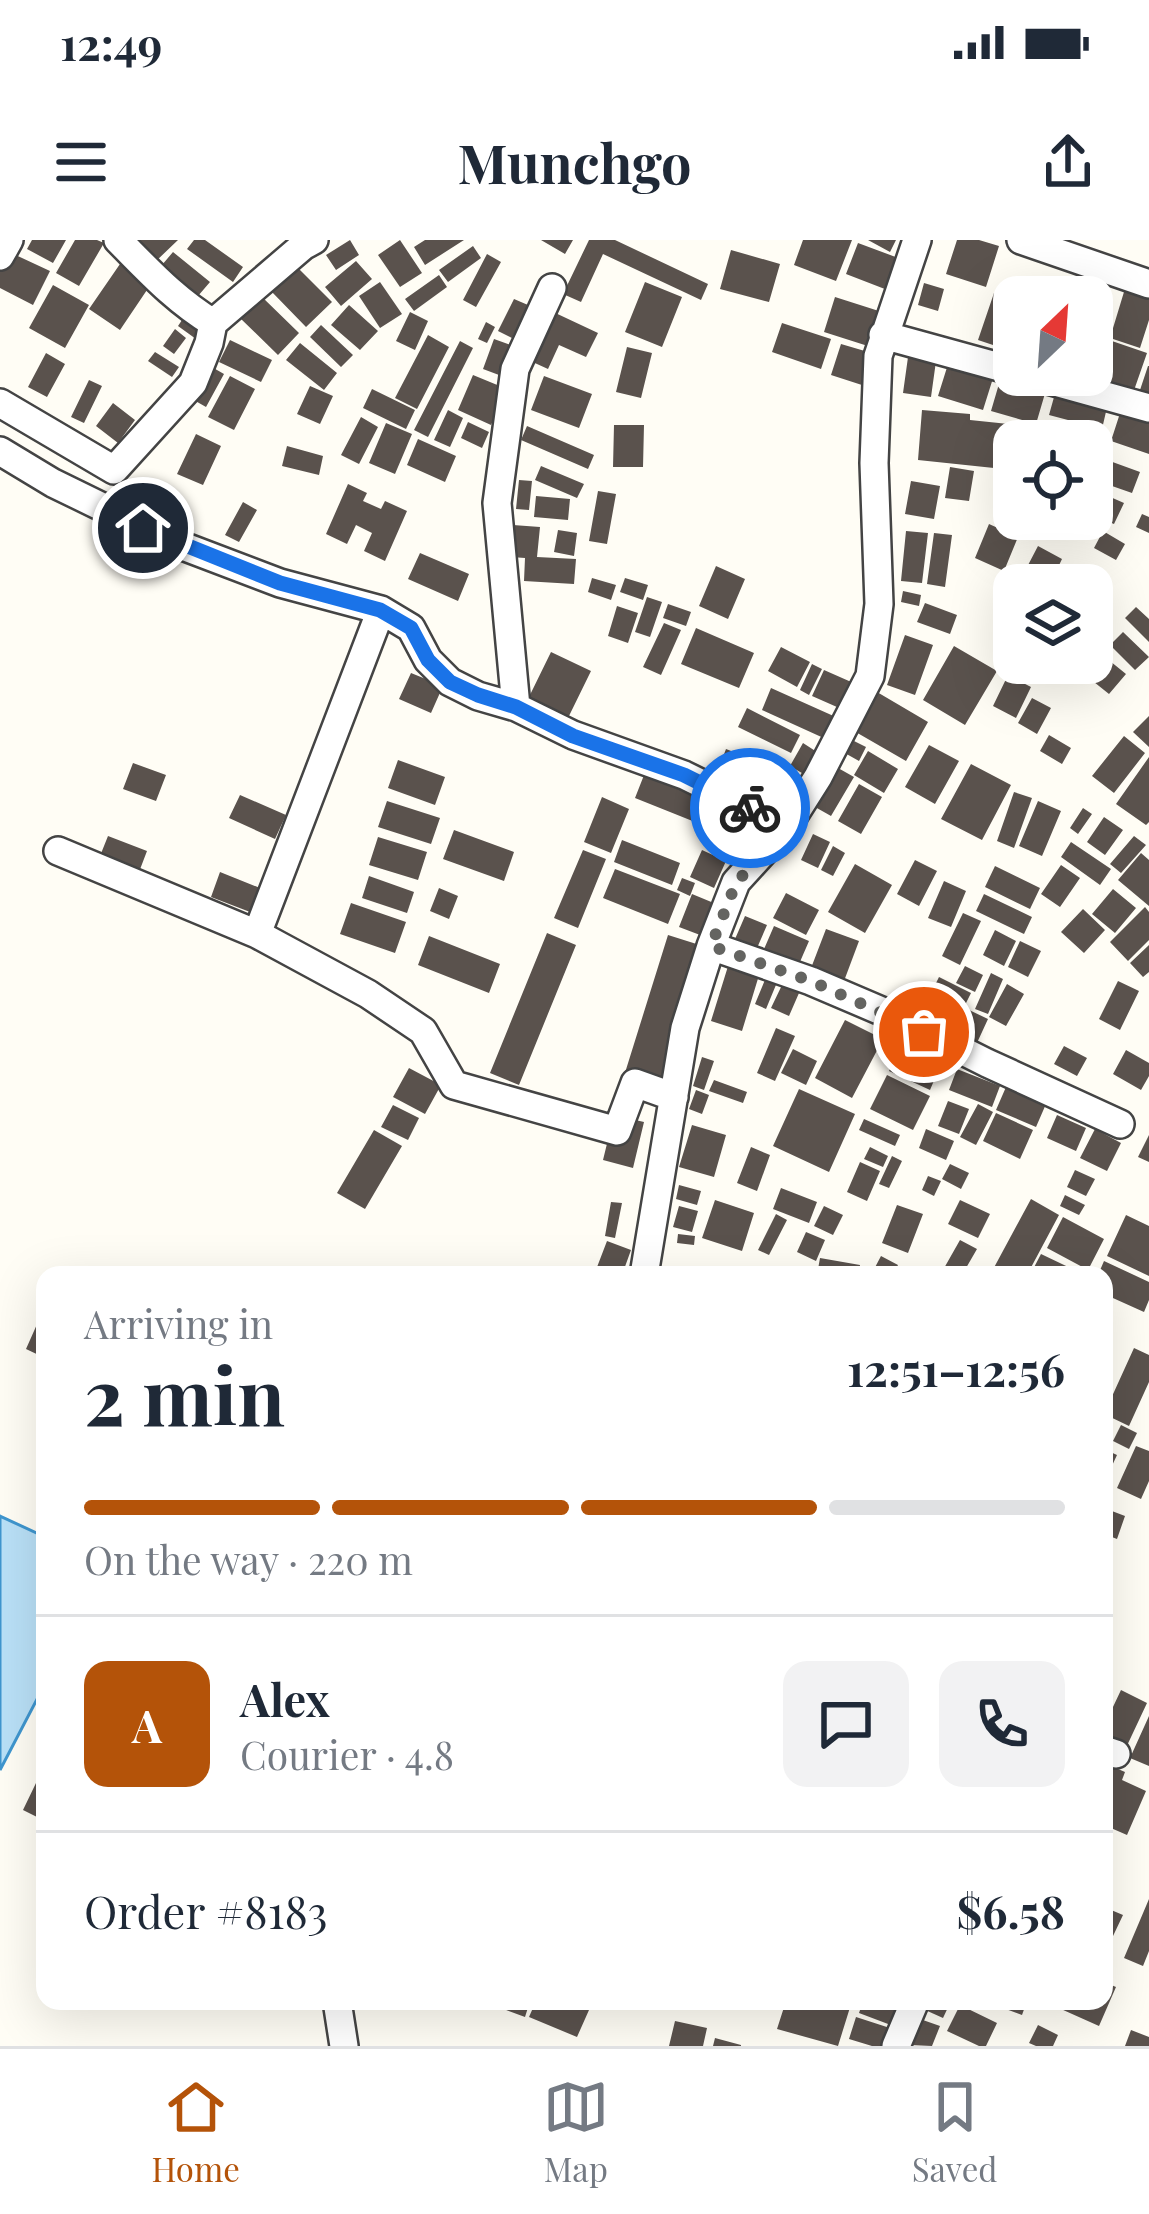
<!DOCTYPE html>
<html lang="en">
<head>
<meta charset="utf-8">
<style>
	:root { --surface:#fff; --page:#f2f2f3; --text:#1f2937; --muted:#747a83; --line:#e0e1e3; --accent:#b45309 }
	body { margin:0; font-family:"Playfair Display",serif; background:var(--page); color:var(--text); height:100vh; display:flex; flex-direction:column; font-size:45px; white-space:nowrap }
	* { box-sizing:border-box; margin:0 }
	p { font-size:39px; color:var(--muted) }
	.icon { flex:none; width:66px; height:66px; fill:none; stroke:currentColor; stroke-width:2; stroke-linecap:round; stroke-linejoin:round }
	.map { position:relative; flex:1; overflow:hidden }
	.details { position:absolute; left:36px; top:1026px; width:1077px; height:744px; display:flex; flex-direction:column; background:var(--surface); border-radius:24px; box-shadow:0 12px 48px #0002 }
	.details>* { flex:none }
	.needle { width:78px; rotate:25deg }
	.fabs { position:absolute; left:993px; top:36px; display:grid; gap:24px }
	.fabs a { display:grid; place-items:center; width:120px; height:120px; border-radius:24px; background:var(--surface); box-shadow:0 12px 48px #0002; font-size:60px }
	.pin { position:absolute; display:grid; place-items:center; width:102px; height:102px; color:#fff; margin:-51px; border:6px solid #fff; border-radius:50%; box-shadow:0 3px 12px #0007 }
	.courier { position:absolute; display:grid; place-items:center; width:120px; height:120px; margin:-60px; border:9px solid #1a73e8; border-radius:50%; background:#fff; color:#222; box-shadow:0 3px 15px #0007 }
	.summary em { font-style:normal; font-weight:700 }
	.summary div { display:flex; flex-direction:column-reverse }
	.summary { display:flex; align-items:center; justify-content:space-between; height:204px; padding:0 48px }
	h1 { font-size:78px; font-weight:700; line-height:90px }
	.bar { display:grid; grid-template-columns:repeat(4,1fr); gap:18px 12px; align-content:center; height:144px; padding:0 48px }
	.bar i { height:15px; border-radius:9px; background:var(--line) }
	.bar .on { background:var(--accent) }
	.bar p { grid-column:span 4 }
	.line { display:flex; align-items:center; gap:30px; padding:0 48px; border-top:3px solid var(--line) }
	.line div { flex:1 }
	.round { display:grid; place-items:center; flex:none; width:126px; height:126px; border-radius:24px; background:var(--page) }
	.status { display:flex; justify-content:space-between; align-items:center; height:84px; padding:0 60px; background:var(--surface); direction:ltr }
	.status svg { height:33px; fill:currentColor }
	header { display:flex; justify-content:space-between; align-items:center; height:156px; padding:0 48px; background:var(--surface); font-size:54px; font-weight:700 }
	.tabs { display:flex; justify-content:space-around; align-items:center; height:168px; border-top:3px solid var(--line); background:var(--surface); font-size:33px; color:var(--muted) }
	.tabs a { display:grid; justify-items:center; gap:6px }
	.tabs .on { color:var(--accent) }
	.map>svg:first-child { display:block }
	.water { fill:#b9e0f7; stroke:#3f96cf; stroke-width:3 }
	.building { fill:#5a524d }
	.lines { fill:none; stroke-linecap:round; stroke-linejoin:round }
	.minor-casing { stroke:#444; stroke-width:32 }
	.minor { stroke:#fff; stroke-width:27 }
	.done { stroke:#646461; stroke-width:12; stroke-dasharray:0 21.6 }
	.route { stroke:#1a73e8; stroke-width:15 }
</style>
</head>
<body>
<div class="status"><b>12:49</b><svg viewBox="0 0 49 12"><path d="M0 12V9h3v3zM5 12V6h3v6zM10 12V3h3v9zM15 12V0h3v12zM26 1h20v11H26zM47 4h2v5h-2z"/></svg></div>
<header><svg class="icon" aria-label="menu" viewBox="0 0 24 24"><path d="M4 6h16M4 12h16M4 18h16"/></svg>Munchgo<svg class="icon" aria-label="share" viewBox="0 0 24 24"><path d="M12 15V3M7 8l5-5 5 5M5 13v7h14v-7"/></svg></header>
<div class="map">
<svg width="1149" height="1806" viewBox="0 0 1149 1806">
	<rect width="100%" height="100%" fill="#fffdf5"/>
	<path class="water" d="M0,1276l45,21v147l-45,86z"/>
	<path class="building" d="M32,0h34l-13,23 -26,-14z
		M75,0h22l7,3 -25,43 -23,-13z
		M140,0h38l-24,23 -18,-19z
		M194,0h11l38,27 -10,15 -46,-33z
		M350,0l9,15 -23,15 -10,-15z
		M400,0l22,33 -22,14 -22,-32z
		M425,0h39l-39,25 -11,-18z
		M541,0h32l-8,14z
		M589,0h26l93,44 -7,16 -98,-46 -22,48 -18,-8z
		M803,0h49l-16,41 -42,-16z
		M868,0h28l-6,12z
		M957,0h22l20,6 -13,41 -40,-13z
		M858,3l43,16 -11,32 -44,-17z
		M473,6l8,12 -33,24 -9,-12z
		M731,10l49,14 -11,38 -49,-13z
		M7,11l43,20 -17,34 -33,-17v-23z
		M173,12l37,30 -18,21 -36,-31z
		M487,14l14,8 -25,45 -13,-7z
		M356,21l16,18 -31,27 -16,-19z
		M120,24l31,20 -31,46 -31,-21z
		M296,26l36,36 -26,25 -35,-36z
		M439,35l8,12 -33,24 -9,-12z
		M380,42l22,32 -22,14 -21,-32z
		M645,42l37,15 -20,50 -37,-15z
		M1127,42l22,7v31l-9,28 -30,-10z
		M924,43l20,6 -6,22 -20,-6z
		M53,45l36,20 -24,43 -36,-20z
		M994,53l20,7v52l-36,-12z
		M260,55l39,38 -21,22 -39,-38z
		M835,57l47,15 -11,35 -47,-15z
		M514,59l14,6 -16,33 -14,-7z
		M349,65l29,26 -18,19 -29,-25z
		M549,70l49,23 -12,24 -27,-12 -11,24 -22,-10z
		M410,72l18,9 -13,29 -19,-9z
		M186,74l18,13 -8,12 -18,-13z
		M486,82l9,5 -8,16 -9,-4z
		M782,83l49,16 -10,30 -49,-17z
		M321,85l32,30 -12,12 -31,-30z
		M1092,86l15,6 -14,43h-1z
		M175,89l11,9 -12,16 -11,-8z
		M428,95l21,12 -32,62 -22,-11z
		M494,99l17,6 -12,30 -16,-6z
		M230,100l42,20 -11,22 -42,-20z
		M1109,100l38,13 -15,43 -37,-13z
		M460,101l13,7 -45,89 -14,-7z
		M300,103l37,30 -13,17 -38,-30z
		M841,104l34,10 -10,32 -34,-11z
		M627,107l25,6 -11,45 -25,-6z
		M909,110l28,4 -6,43 -28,-4z
		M155,112l24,15 -7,10 -24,-16z
		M46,113l19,11 -18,33 -19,-10z
		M949,121l45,14 -11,35 -45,-14z
		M210,126l14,8 -18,33 -14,-8z
		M1148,126h1v37l-12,-4z
		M473,135l34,14 -16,36 -33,-15z
		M230,136l25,13 -21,41 -26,-13z
		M544,136l48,18 -13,34 -48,-18z
		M1001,137l45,13 -10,34 -45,-13z
		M89,140l13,6 -18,37 -13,-6z
		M310,146l23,10 -13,28 -23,-10z
		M372,149l43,21 -9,19 -43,-21z
		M1056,150l52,13 -6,26 -53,-14z
		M113,163l22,17 -17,23 -22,-17z
		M1122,167l27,9v38l-38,-13z
		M448,170l15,8 -13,29 -16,-7z
		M922,170l48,4v6l49,5 -1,16h-4v44l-6,-2 5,-13 -95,-10z
		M361,177l17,10 -19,37 -18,-9z
		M468,182l21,10 -7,16 -21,-10z
		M386,183l26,11 -17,40 -26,-11z
		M614,185h30l-1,42h-30z
		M527,186l67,29 -6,14 -67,-29z
		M1036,189l40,10v2h-43z
		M196,194l25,12 -18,39 -26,-11z
		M418,199l38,17 -11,26 -38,-17z
		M287,206l36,10 -4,19 -37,-9z
		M1096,216l44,16 -8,21 -40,-14z
		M541,226l43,18 -7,14 -42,-18z
		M950,227l24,4 -5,30 -24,-3z
		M519,240l13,1 -3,29 -13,-1z
		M911,241l29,5 -6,33 -29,-5z
		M348,244l19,9 -4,8 18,8 4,-8 22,10 -22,50 -21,-10 8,-18 -16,-8 -9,19 -21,-10z
		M1092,249l32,14 -10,21 -22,-9z
		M598,251l18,3 -9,50 -18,-3z
		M536,256l34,3 -2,21 -34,-3z
		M243,262l14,8 -18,32 -14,-7z
		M1142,274l7,3v16l-13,-6z
		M989,284l29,13 -14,34 -29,-13z
		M513,285l27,2 -3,30 39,2 -2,25 -50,-3 1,-23 -14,-1z
		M558,290l19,3 -3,23 -20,-4z
		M906,291l22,2 -6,50 -21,-2z
		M1103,291l22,13 -9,16 -22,-12z
		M934,293l18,2 -7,52 -18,-3z
		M1038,306l24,13 -11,23 -25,-13z
		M420,313l49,21 -11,27 -50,-22z
		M716,326l29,13 -17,40 -29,-13z
		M592,338l24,7 -5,15 -23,-8z
		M625,338l23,7 -5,15 -23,-8z
		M903,351l18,4 -2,11 -18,-4z
		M647,357l15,5 -12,35 -15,-5z
		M925,363l32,12 -7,19 -33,-12z
		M668,364l23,8 -5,14 -23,-8z
		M617,366l21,7 -10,30 -20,-7z
		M1136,367l13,12v23l-24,-24z
		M664,383l17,7 -20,45 -18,-8z
		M1014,386v36l-15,-9z
		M696,388l58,25 -15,35 -58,-24z
		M1123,392l26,25 -14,13 -25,-25z
		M905,395l28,10 -18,50 -28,-10z
		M954,406l43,25 -32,54 -42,-25z
		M781,407l29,15 -13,25 -29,-16z
		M551,412l40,19 -23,47 -40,-19z
		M1105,417l21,17 -17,20 -20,-16z
		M812,424l10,5 -13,26 -9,-5z
		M824,430l34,15 -12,26 -34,-15z
		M411,433l32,13 -12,27 -32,-14z
		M1008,435l23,12 -15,31 -23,-12z
		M771,448l67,30 -10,22 -66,-30z
		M877,452l51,30 -22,39 -52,-30z
		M1032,458l19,10 -14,26 -19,-11z
		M747,468l53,27 -9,18 -53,-26z
		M1149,476v31l-16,-15z
		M1049,495l22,13 -9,16 -22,-13z
		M1124,496l21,17 -31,40 -22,-17z
		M850,499l16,8 -7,14 -16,-9z
		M803,503l17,11 -13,22 -17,-10z
		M929,505l30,16 -24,43 -30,-17z
		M726,509l70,27 -11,29 -70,-27z
		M868,511l30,18 -14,24 -30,-18z
		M1149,517v65l-3,3 -30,-21z
		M398,520l47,17 -10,28 -47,-17z
		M133,523l33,12 -10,26 -33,-12z
		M831,524l23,13 -23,39 -23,-13z
		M971,524l40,21 -29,55 -41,-21z
		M646,530l60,25 -11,27 -60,-24z
		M859,544l23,13 -21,37 -23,-13z
		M1014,552l18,6 -18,50 -17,-7z
		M240,555l46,20 -11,24 -46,-21z
		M602,557l27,12 -18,44 -27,-11z
		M387,561l53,17 -9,26 -53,-17z
		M1038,561l23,10 -19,45 -23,-10z
		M707,563l26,10 -10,27 -26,-9z
		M1083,568l9,6 -14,20 -8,-6z
		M1104,577l19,13 -18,25 -18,-13z
		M454,590l60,22 -10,29 -61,-22z
		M813,594l17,8 -12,26 -17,-8z
		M108,596l39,15 -8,21 -39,-16z
		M1134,596l12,9 -25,28 -11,-9z
		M378,597l49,15 -9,28 -49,-15z
		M622,600l58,23 -8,22 -58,-23z
		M1071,602l40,27 -11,16 -39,-28z
		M833,606l12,7 -12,23 -12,-6z
		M583,610l23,9 -28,69 -24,-10z
		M702,610l24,11 -12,27 -24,-11z
		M1141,613l8,7v46l-31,-26z
		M915,620l22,11 -18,35 -22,-12z
		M855,624l37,21 -27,48 -37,-21z
		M1061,625l19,13 -20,29 -19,-13z
		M995,626l45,22 -10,21 -45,-22z
		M615,629l65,25 -12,30 -65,-26z
		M220,632l40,16 -10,24 -39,-15z
		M369,636l45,16 -7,21 -45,-15z
		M682,638l13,5 -5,13 -13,-6z
		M944,641l22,10 -15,36 -23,-9z
		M439,648l19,8 -9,23 -19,-8z
		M1113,649l23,19 -21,25 -23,-19z
		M786,653l33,17 -13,25 -33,-17z
		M692,654l29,12 -13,32 -29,-11z
		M984,654l48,23 -8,17 -48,-23z
		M351,663l55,19 -11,31 -55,-19z
		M1145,667l4,5v28l-21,21 -18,-19z
		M1083,669l22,21 -21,23 -23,-21z
		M963,673l18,8 -21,44 -18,-9z
		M745,676l22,9 -13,30 -22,-9z
		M774,686l35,15 -13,30 -35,-15z
		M826,689l33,12 -18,48 -33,-13z
		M995,690l21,11 -12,25 -21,-11z
		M547,693l29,12 -57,140 -29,-12z
		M668,695l38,12 -43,141 -39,-12z
		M429,696l71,28 -11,29 -71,-28z
		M1020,701l21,10 -13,26 -20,-10z
		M1149,705v27l-6,5 -13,-14z
		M729,723l31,9 -18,59 -31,-10z
		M965,726l18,9 -8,17 -19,-9z
		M991,733l12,6 -15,35 -13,-5z
		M767,735l11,5 -12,29 -11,-5z
		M939,737l32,16 -6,12 -32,-16z
		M1118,741l21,10 -19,39 -21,-11z
		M1007,744l17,10 -18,32 -17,-9z
		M782,745l17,8 -10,23 -18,-8z
		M933,753l28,13 -13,26 -28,-14z
		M967,769l21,10 -12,26 -22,-10z
		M845,780l38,19 -31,59 -37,-20z
		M776,788l19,8 -20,45 -18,-8z
		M904,799l40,18 -14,33 -41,-19z
		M1064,806l23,12 -10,18 -23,-12z
		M793,809l24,12 -11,24 -25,-12z
		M1126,810l23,13v13l-8,14 -28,-16z
		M702,817l12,4 -10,29 -11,-4z
		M409,828l32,17 -16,29 -32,-17z
		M957,829l43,17 -8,21 -43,-17z
		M887,835l43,21 -17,34 -43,-21z
		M714,840l33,12 -4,11 -34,-12z
		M1006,847l40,17 -10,23 -40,-17z
		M799,849l56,25 -26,58 -56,-26z
		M696,850l13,5 -7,19 -13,-5z
		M948,861l21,8 -10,25 -21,-8z
		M978,864l15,8 -17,33 -16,-8z
		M393,865l26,13 -11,22 -27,-13z
		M996,873l37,17 -13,29 -37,-18z
		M614,875l30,7 -11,46 -30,-8z
		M1057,875l29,13 -10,23 -29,-13z
		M864,879l36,16 -5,11 -36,-16z
		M692,885l34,10 -12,42 -35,-10z
		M926,889l28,12 -8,19 -27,-12z
		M1095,889l26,14 -14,28 -27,-13z
		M374,890l28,16 -37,63 -28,-16z
		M1149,895v27l-11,-5z
		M751,907l19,8 -13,36 -20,-8z
		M870,907l18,9 -5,11 -19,-8z
		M892,916l10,5 -13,27 -10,-4z
		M860,922l20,9 -13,30 -20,-9z
		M950,924l19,9 -8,16 -19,-10z
		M1075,930l20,9 -9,17 -19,-9z
		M928,936l13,5 -7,15 -12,-6z
		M679,945l22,6 -4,14 -21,-6z
		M781,948l36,14 -8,21 -36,-14z
		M1065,955l20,10 -6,10 -19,-9z
		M1031,959l28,16 -32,60h-37z
		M715,960l39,13 -12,38 -40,-13z
		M960,960l30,14 -12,24 -30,-14z
		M611,962l11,1 -7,35 -10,-2z
		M897,965l26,9 -15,39 -26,-10z
		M679,966l19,5 -6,21 -19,-5z
		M824,966l19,9 -10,20 -19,-9z
		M776,974l11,6 -18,35 -11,-5z
		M1126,975l23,11v50l-42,-20z
		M1063,977l41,22 -16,31 -41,-22z
		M806,992l19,8 -9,21 -19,-9z
		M678,994l17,2 -1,9 -17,-2z
		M960,1000l17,9 -15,26h-10l-9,-5z
		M607,1001l24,9 -9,25h-28z
		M1041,1014l44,21h-55z
		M881,1016l17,9 -5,10h-22z
		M820,1018l40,7 -1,10h-42z
		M1104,1021l45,21v18l-5,12 -40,-18v-19h-6z
		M38,1082l7,3v33l-19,-9z
		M1134,1108l15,7v27l-20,44 -25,-12z
		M1121,1185l16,8 -8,16 -16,-8z
		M1136,1206l13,5v30l-8,18 -24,-11z
		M1104,1209l13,6 -13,28z
		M1104,1268l21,8 -8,23 -13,-5z
		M1121,1450l26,13 -23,49 -20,-9v-17z
		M1149,1476v50l-19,-8z
		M1104,1523l21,9 -3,8 24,11 -19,44 -23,-10 3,-7 -3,-1z
		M36,1543l9,5v33l-22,-11z
		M1149,1659v52l-6,15 -19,-8z
		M1104,1667l19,8 -19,40z
		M1104,1742l12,5 -17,39 -56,-25h61z
		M503,1761h27l-5,16 -24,-9z
		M536,1761h57l-16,36 -48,-20z
		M786,1761h66l-14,45 -61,-17z
		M863,1761h23l17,6 -7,20 -37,-14z
		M927,1761h24l-8,17 -20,-9z
		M984,1761h43l-5,14z
		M960,1765l37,18 -11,23h-7l-32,-15z
		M856,1777l37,12 -6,17h-15l-23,-7z
		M920,1779l20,7 -8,20 -22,-1z
		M675,1781l32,7 -4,18h-34z
		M1038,1785l20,10 -5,11h-17l-7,-3z
		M1131,1790l18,7v9h-24z
		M715,1798l26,7v1h-28z"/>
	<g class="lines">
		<defs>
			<path id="minor" d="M118,0c32,32 56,59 95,83
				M1021,0l128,44
				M0,16l9,-16
				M552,48l-37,81 -18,134 19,204 57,28 111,40 103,51
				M883,95l131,36
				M1030,135l119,33
				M0,163l114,67 79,-87 16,-40 4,-20 90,-77 11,-6
				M0,211l53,32 127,62 100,38 101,27 30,18 17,32 22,22 28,14 38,11
				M58,611l199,83 111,60 55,37 31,54 163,46 18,-48 39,14
				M257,694l124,-324
				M711,706l100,35 82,35 94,47 133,61
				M644,1035l41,-247 26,-82 25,-64 51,-56 31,-49 52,-101 9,-72 -5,-141 4,-107 39,-116
				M1104,1510l12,4
				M337,1761l7,45
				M896,1806l19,-45"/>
		</defs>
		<use href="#minor" class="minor-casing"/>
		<use href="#minor" class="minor"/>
	</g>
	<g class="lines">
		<path class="done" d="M750,568l37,18 -51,57 -25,63 100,35 113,51"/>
		<path class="route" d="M143,288l137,55 100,27 31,18 17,32 22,22 28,13 38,12 57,29 111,39 66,33"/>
	</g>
</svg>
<div class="fabs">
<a><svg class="needle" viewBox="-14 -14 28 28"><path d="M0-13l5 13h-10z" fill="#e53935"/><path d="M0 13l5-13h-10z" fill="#747a83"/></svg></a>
<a><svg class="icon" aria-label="locate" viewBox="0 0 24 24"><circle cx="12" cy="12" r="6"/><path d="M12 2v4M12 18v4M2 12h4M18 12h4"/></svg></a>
<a><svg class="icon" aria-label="layers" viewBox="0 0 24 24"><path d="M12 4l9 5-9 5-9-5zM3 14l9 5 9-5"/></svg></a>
</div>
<div class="pin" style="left:924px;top:792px;background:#ea580c"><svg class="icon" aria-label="bag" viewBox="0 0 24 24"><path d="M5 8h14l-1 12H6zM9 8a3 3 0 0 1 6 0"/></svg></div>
<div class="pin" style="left:143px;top:288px;background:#1f2937"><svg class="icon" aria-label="home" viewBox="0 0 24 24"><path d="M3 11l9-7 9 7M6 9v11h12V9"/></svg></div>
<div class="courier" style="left:750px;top:568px"><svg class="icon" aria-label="bike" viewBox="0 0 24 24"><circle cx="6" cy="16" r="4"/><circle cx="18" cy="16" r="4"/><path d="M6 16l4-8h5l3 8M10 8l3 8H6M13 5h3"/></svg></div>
<section class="details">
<div class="summary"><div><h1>2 min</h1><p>Arriving in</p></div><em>12:51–12:56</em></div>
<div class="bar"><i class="on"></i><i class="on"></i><i class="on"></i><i></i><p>On the way · 220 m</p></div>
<div class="line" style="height:216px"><b class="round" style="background:var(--accent);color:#fff">A</b><div><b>Alex</b><p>Courier · 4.8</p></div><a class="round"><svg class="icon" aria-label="chat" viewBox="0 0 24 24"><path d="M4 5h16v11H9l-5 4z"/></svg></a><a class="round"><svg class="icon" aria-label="phone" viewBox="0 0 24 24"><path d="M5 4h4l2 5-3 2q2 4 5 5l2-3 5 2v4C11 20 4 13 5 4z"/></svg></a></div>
<div class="line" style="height:156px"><div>Order #8183</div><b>$6.58</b></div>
</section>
</div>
<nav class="tabs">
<a class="on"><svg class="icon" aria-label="home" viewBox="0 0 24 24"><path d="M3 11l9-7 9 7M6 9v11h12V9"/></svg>Home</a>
<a><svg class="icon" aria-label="map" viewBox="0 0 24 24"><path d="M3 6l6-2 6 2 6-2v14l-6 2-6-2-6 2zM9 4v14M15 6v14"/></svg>Map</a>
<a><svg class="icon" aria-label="saved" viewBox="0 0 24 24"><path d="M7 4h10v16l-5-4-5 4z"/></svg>Saved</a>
</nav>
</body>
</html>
